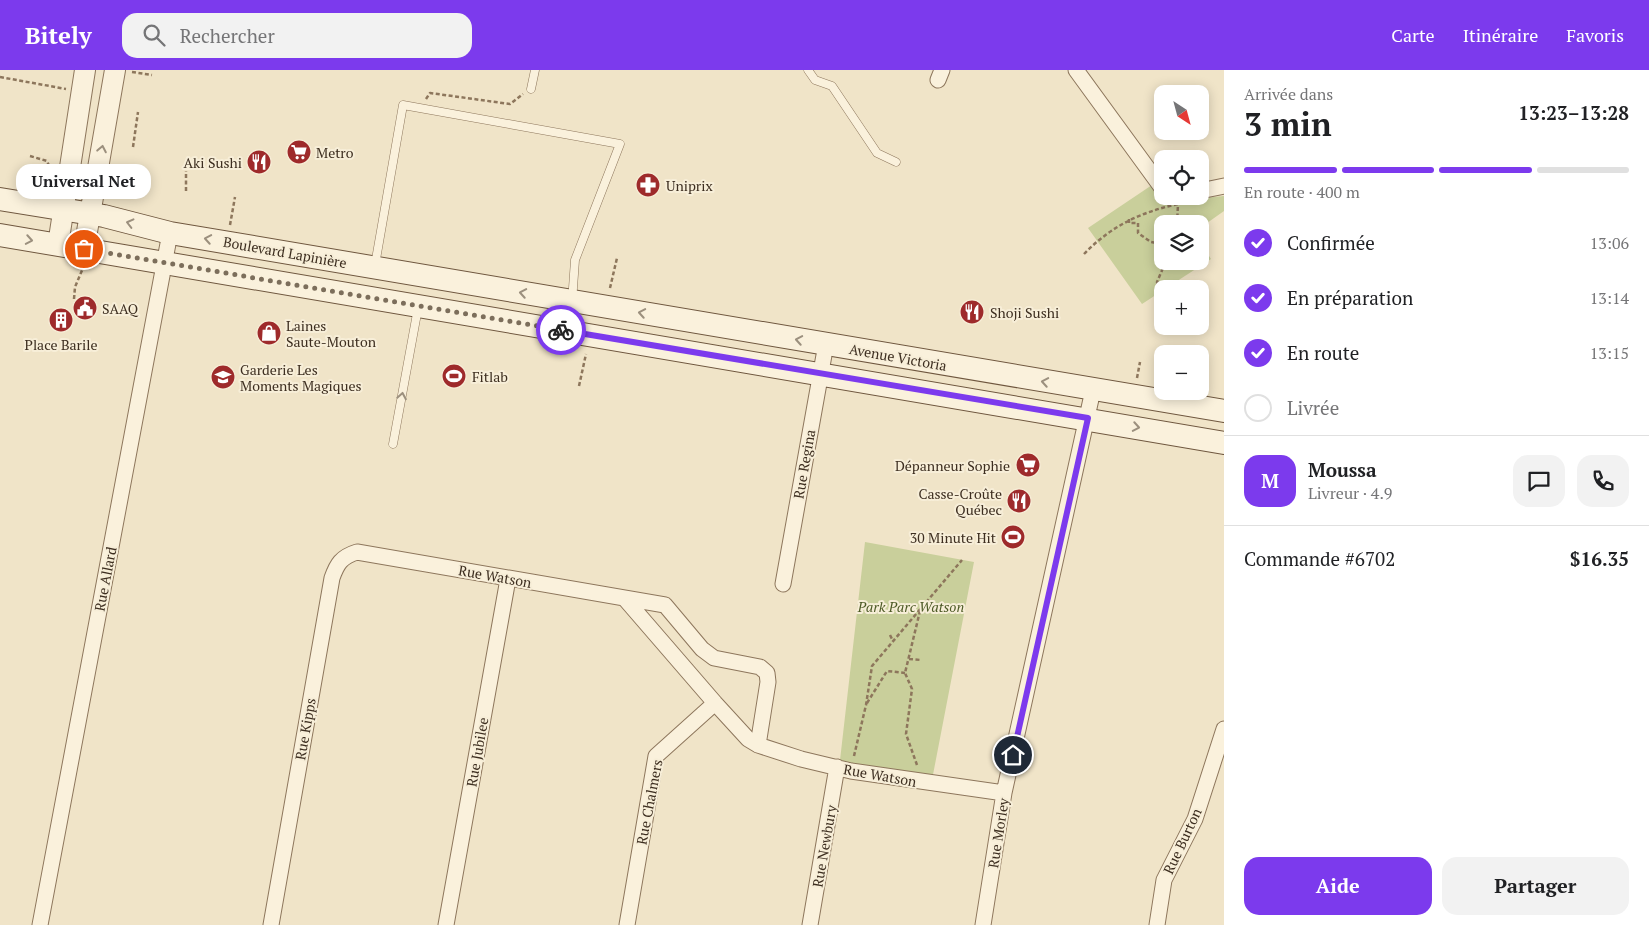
<!DOCTYPE html>
<html lang="fr">
<head>
<meta charset="utf-8">
<style>
	:root { --surface:#fff; --page:#f2f2f2; --text:#202124; --muted:#757577; --line:#e0e0e0; --accent:#7c3aed }
	body { margin:0; font-family:"PT Serif",serif; background:var(--page); color:var(--text); height:100vh; display:flex; flex-direction:column; font-size:19px; white-space:nowrap }
	* { box-sizing:border-box; margin:0 }
	p { font-size:16px; color:var(--muted) }
	.icon { flex:none; width:28px; height:28px; fill:none; stroke:currentColor; stroke-width:2; stroke-linecap:round; stroke-linejoin:round }
	.map { position:relative; flex:1; overflow:hidden }
	.side { display:flex; flex-direction:column; background:var(--surface); width:425px }
	.side>* { flex:none }
	.needle { width:32px; rotate:144deg }
	.fabs { position:absolute; left:1154px; top:15px; display:grid; gap:10px }
	.fabs a { display:grid; place-items:center; width:55px; height:55px; border-radius:10px; background:var(--surface); box-shadow:0 2px 12px #0003; font-size:25px }
	.pin { position:absolute; display:grid; place-items:center; width:42px; height:42px; color:#fff; margin:-21px; border:2px solid #fff; border-radius:50%; box-shadow:0 1px 5px #0007 }
	.courier { position:absolute; display:grid; place-items:center; width:50px; height:50px; margin:-25px; border:4px solid #7c3aed; border-radius:50%; background:#fff; color:#222; box-shadow:0 1px 6px #0007 }
	.bubble { position:absolute; height:35px; border-radius:15px; background:var(--surface); box-shadow:0 2px 12px #0003; font-size:16px; font-weight:600; line-height:35px; text-align:center }
	.head em { font-style:normal; font-weight:600 }
	.head div { display:flex; flex-direction:column-reverse }
	.head { display:flex; align-items:center; justify-content:space-between; height:85px; padding:0 20px }
	h1 { font-size:32px; font-weight:600; line-height:38px }
	.bar { display:grid; grid-template-columns:repeat(4,1fr); gap:8px 5px; align-content:center; height:60px; padding:0 20px }
	.bar i { height:6px; border-radius:4px; background:var(--line) }
	.bar .current { background:var(--accent) }
	.bar p { grid-column:span 4 }
	.line { display:flex; align-items:center; gap:12px; padding:0 20px; border-top:1px solid var(--line) }
	.line div { flex:1 }
	.round { display:grid; place-items:center; flex:none; width:52px; height:52px; border-radius:15px; background:var(--page) }
	ol { padding:0 20px; list-style:none }
	li { display:flex; align-items:center; gap:15px; height:55px }
	li p { margin-inline-start:auto }
	li .icon { padding:5px; border-radius:50%; background:var(--accent); color:#fff; stroke-width:4 }
	li:last-child { color:var(--muted) }
	li i { width:28px; height:28px; border:2px solid var(--line); border-radius:50% }
	.cta { display:flex; gap:10px; margin-top:auto; padding:10px 20px }
	.cta a { flex:1; height:58px; border-radius:15px; background:var(--accent); color:#fff; font-size:20px; font-weight:600; line-height:58px; text-align:center }
	.cta a+a { background:var(--page); color:var(--text) }
	header { display:flex; align-items:center; gap:30px; box-sizing:border-box; height:70px; padding:0 25px; background:var(--accent); color:#fff }
	header strong { font-size:24px }
	nav { display:flex; gap:28px; margin-inline-start:auto; font-size:18px }
	.search { width:350px; height:45px; background:var(--page); display:flex; align-items:center; gap:12px; box-sizing:border-box; padding:0 18px; border-radius:15px; color:var(--muted); font-size:19px }
	main { display:flex; flex:1; min-height:0 }
	.map>svg:first-child { display:block }
	.green { fill:#c9cf9b }
	.lines { fill:none; stroke-linecap:round; stroke-linejoin:round }
	.service-casing { stroke:#8d765c; stroke-width:9 }
	.minor-casing { stroke:#8d765c; stroke-width:17 }
	.tertiary-casing { stroke:#8d765c; stroke-width:22 }
	.secondary-casing { stroke:#6f573f; stroke-width:24 }
	.path { stroke:#8d765c; stroke-width:2.5; stroke-dasharray:4 2.5; stroke-linecap:butt }
	.service { stroke:#faf1dc; stroke-width:8 }
	.minor { stroke:#faf1dc; stroke-width:15 }
	.tertiary { stroke:#faf1dc; stroke-width:20 }
	.secondary { stroke:#faf1dc; stroke-width:22 }
	.oneway { stroke:#9c907e }
	.done { stroke:#7c6e5b; stroke-width:5; stroke-dasharray:0 9 }
	.route { stroke:#7c3aed; stroke-width:6 }
	.labels { text-anchor:middle; dominant-baseline:central; stroke-width:4; stroke-linejoin:round; paint-order:stroke }
	.poi-label { font-size:14px; fill:#3d2e20; stroke:#f7eed8; text-anchor:start }
	.street-label { font-size:14px; fill:#3d2e20; stroke:#f7eed8 }
	.park-label { font-size:14px; font-style:italic; fill:#4d5a26; stroke:#f7eed8 }
</style>
</head>
<body>
<header>
<strong>Bitely</strong>
<div class="search"><svg class="icon" aria-label="search" viewBox="0 0 24 24"><circle cx="10" cy="10" r="6"/><path d="M15 15l6 6"/></svg>Rechercher</div>
<nav><a>Carte</a><a>Itinéraire</a><a>Favoris</a></nav>
</header>
<main>
<div class="map">
<svg width="1224" height="855" viewBox="0 0 1224 855">
	<rect width="100%" height="100%" fill="#f0e4c8"/>
	<path class="green" d="M1152,115l10,5v6h12l8,4 42,-4v15l-24,17v-4h-38v37h38v-19l11,17 -69,45 -54,-76z
		M865,472l109,20 -43,223 -92,-16z"/>
	<g class="lines">
		<defs>
			<path id="service" d="M808,0l7,10 17,6 45,67 19,9
				M531,19l4,-19
				M375,195l28,-160 217,39 -45,116 -5,70
				M393,374l25,-136"/>
			<path id="minor" d="M1076,0l86,118
				M938,10l4,-10
				M1200,121l24,-5
				M783,514l43,-240
				M626,530l89,103 33,36 10,6 43,14 50,12 153,22
				M40,855l130,-692
				M271,855l61,-347c5,-14 9,-21 25,-26l308,53 37,44 12,9 46,9 7,6 1,9 -10,63
				M446,855l62,-346
				M627,855l29,-169 59,-53
				M810,855l27,-158
				M983,855l21,-132 89,-403
				M1157,855l7,-45 31,-61 29,-90"/>
			<path id="tertiary" d="M58,175l27,-175
				M84,179l31,-179"/>
			<path id="secondary" d="M0,129l104,17 66,17 1054,178
				M0,165l1224,208"/>
		</defs>
		<use href="#service" class="service-casing"/>
		<use href="#minor" class="minor-casing"/>
		<use href="#tertiary" class="tertiary-casing"/>
		<use href="#secondary" class="secondary-casing"/>
		<path class="path" d="M132,2l20,3
			M0,7l66,12
			M426,29l4,-6 80,11 13,-10
			M133,77l5,-35
			M30,86l17,5 5,12
			M186,121v-20
			M1129,149v4h9v10l13,9 11,2
			M1177,154l1,-20
			M230,155l5,-28
			M1084,184c27,-28 57,-42 94,-50l1,-8
			M610,218l7,-30
			M74,229l1,-12 8,-19
			M1162,233l-5,-21 9,-21
			M1137,308l3,-16
			M579,316l7,-32
			M890,565l3,6
			M909,589l12,1
			M867,633l20,-32 18,2
			M854,686l12,-51 6,-39 90,-106
			M917,695l-11,-31 6,-45 -7,-16 15,-62"/>
		<use href="#service" class="service"/>
		<use href="#minor" class="minor"/>
		<use href="#tertiary" class="tertiary"/>
		<use href="#secondary" class="secondary"/>
	</g>
	<defs><path id="oneway-chevron" d="M-2-3.5L2.5 0L-2 3.5" fill="none" stroke-width="1.6" stroke-linecap="round" stroke-linejoin="round" transform="scale(1.25)"/></defs>
	<g class="oneway">
		<use href="#oneway-chevron" transform="translate(102 79) rotate(-79)"/>
		<use href="#oneway-chevron" transform="translate(130 153) rotate(-166)"/>
		<use href="#oneway-chevron" transform="translate(208 169) rotate(-170)"/>
		<use href="#oneway-chevron" transform="translate(29 170) rotate(10)"/>
		<use href="#oneway-chevron" transform="translate(523 223) rotate(-170)"/>
		<use href="#oneway-chevron" transform="translate(642 243) rotate(-170)"/>
		<use href="#oneway-chevron" transform="translate(799 270) rotate(-170)"/>
		<use href="#oneway-chevron" transform="translate(1045 312) rotate(-170)"/>
		<use href="#oneway-chevron" transform="translate(402 326) rotate(-80)"/>
		<use href="#oneway-chevron" transform="translate(1136 357) rotate(10)"/>
	</g>
	<g class="lines">
		<path class="done" d="M84,179l477,81"/>
		<path class="route" d="M561,260l527,88 -75,337"/>
	</g>
	<defs>
		<symbol id="supermarket-disc" viewBox="-11 -11 22 22"><circle r="9.5" fill="#9e2a2b" stroke="#f7eed8"/><path d="M-6-5.5h2.5l.6 2H6L4.5 2H-2.5L-4.4-4H-6ZM-1.5 3.2a1.3 1.3 0 1 0 .1 0ZM3 3.2a1.3 1.3 0 1 0 .1 0Z" fill="#fff"/></symbol>
		<symbol id="restaurant-disc" viewBox="-11 -11 22 22"><circle r="9.5" fill="#9e2a2b" stroke="#f7eed8"/><path d="M-5-6h1v4h1v-4h1v4h1v-4h1v5L-1.5 .5V6h-2V.5L-5-1ZM5-6V6H3V1.5H1.5Q1.5-4 5-6Z" fill="#fff"/></symbol>
		<symbol id="pharmacy-disc" viewBox="-11 -11 22 22"><circle r="9.5" fill="#9e2a2b" stroke="#f7eed8"/><path d="M-2-6h4v4h4v4h-4v4h-4v-4h-4v-4h4Z" fill="#fff"/></symbol>
		<symbol id="civic-disc" viewBox="-11 -11 22 22"><circle r="9.5" fill="#9e2a2b" stroke="#f7eed8"/><path d="M-.6-6.5H3V-4.5H.6V-3L4-1V1h2V6H-6V1h2V-1L-.6-3ZM-1.2 2.5V6h2.4V2.5Z" fill="#fff"/></symbol>
		<symbol id="building-disc" viewBox="-11 -11 22 22"><circle r="9.5" fill="#9e2a2b" stroke="#f7eed8"/><path d="M-4-6H4V6H1V3H-1V6H-4ZM-2.5-4.3h1.7v1.8h-1.7ZM.8-4.3h1.7v1.8H.8ZM-2.5-1h1.7V.8h-1.7ZM.8-1h1.7V.8H.8Z" fill="#fff"/></symbol>
		<symbol id="shop-disc" viewBox="-11 -11 22 22"><circle r="9.5" fill="#9e2a2b" stroke="#f7eed8"/><path d="M-5-2.5h2.3a2.7 3.5 0 0 1 5.4 0H5L5.5 6h-11ZM-1.5-2.5h3a1.5 2.3 0 0 0-3 0Z" fill="#fff"/></symbol>
		<symbol id="stadium-disc" viewBox="-11 -11 22 22"><circle r="9.5" fill="#9e2a2b" stroke="#f7eed8"/><path d="M0-5a6.5 5 0 1 0 0 10a6.5 5 0 1 0 0-10ZM-3.5-1.8h7v3.6h-7Z" fill="#fff"/></symbol>
		<symbol id="school-disc" viewBox="-11 -11 22 22"><circle r="9.5" fill="#9e2a2b" stroke="#f7eed8"/><path d="M0-5L7-2L0 1L-7-2ZM-4 1L0 2.5L4 1V4Q0 6-4 4Z" fill="#fff"/></symbol>
	</defs>
	<g fill-rule="evenodd">
		<use href="#supermarket-disc" x="285" y="68" width="28" height="28"/>
		<use href="#restaurant-disc" x="245" y="78" width="28" height="28"/>
		<use href="#pharmacy-disc" x="634" y="101" width="28" height="28"/>
		<use href="#civic-disc" x="71" y="224" width="28" height="28"/>
		<use href="#restaurant-disc" x="958" y="228" width="28" height="28"/>
		<use href="#building-disc" x="47" y="236" width="28" height="28"/>
		<use href="#shop-disc" x="255" y="249" width="28" height="28"/>
		<use href="#stadium-disc" x="440" y="292" width="28" height="28"/>
		<use href="#school-disc" x="209" y="293" width="28" height="28"/>
		<use href="#supermarket-disc" x="1014" y="381" width="28" height="28"/>
		<use href="#restaurant-disc" x="1005" y="417" width="28" height="28"/>
		<use href="#stadium-disc" x="999" y="453" width="28" height="28"/>
	</g>
	<g class="labels">
		<g class="poi-label">
			<text x="316" y="82">Metro</text>
			<text x="242" y="92" text-anchor="end">Aki Sushi</text>
			<text x="666" y="115">Uniprix</text>
			<text x="102" y="238">SAAQ</text>
			<text x="990" y="242">Shoji Sushi</text>
			<text x="286" y="255">Laines<tspan x="286" dy="16">Saute-Mouton</tspan></text>
			<text x="61" y="274" text-anchor="middle">Place Barile</text>
			<text x="240" y="299">Garderie Les<tspan x="240" dy="16">Moments Magiques</tspan></text>
			<text x="472" y="306">Fitlab</text>
			<text x="1010" y="395" text-anchor="end">Dépanneur Sophie</text>
			<text x="1002" y="423" text-anchor="end">Casse-Croûte<tspan x="1002" dy="16">Québec</tspan></text>
			<text x="996" y="467" text-anchor="end">30 Minute Hit</text>
		</g>
		<g class="street-label">
			<text transform="translate(285 182) rotate(10)">Boulevard Lapinière</text>
			<text transform="translate(898 287) rotate(10)">Avenue Victoria</text>
			<text transform="translate(804 394) rotate(-80)">Rue Regina</text>
			<text transform="translate(495 506) rotate(10)">Rue Watson</text>
			<text transform="translate(105 509) rotate(-79)">Rue Allard</text>
			<text transform="translate(305 659) rotate(-80)">Rue Kipps</text>
			<text transform="translate(477 682) rotate(-80)">Rue Jubilee</text>
			<text transform="translate(880 705) rotate(10)">Rue Watson</text>
			<text transform="translate(649 732) rotate(-79)">Rue Chalmers</text>
			<text transform="translate(998 763) rotate(-81)">Rue Morley</text>
			<text transform="translate(1182 771) rotate(-65)">Rue Burton</text>
			<text transform="translate(824 776) rotate(-80)">Rue Newbury</text>
		</g>
		<g class="park-label">
			<text x="911" y="536">Park Parc Watson</text>
		</g>
	</g>
</svg>
<div class="fabs">
<a><svg class="needle" viewBox="-14 -14 28 28"><path d="M0-13l5 13h-10z" fill="#e53935"/><path d="M0 13l5-13h-10z" fill="#757577"/></svg></a>
<a><svg class="icon" aria-label="locate" viewBox="0 0 24 24"><circle cx="12" cy="12" r="6"/><path d="M12 2v4M12 18v4M2 12h4M18 12h4"/></svg></a>
<a><svg class="icon" aria-label="layers" viewBox="0 0 24 24"><path d="M12 4l9 5-9 5-9-5zM3 14l9 5 9-5"/></svg></a>
<a>+</a>
<a>−</a>
</div>
<div class="pin" style="left:84px;top:179px;background:#ea580c"><svg class="icon" aria-label="bag" viewBox="0 0 24 24"><path d="M5 8h14l-1 12H6zM9 8a3 3 0 0 1 6 0"/></svg></div>
<div class="pin" style="left:1013px;top:685px;background:#1f2937"><svg class="icon" aria-label="home" viewBox="0 0 24 24"><path d="M3 11l9-7 9 7M6 9v11h12V9"/></svg></div>
<div class="courier" style="left:561px;top:260px"><svg class="icon" aria-label="bike" viewBox="0 0 24 24"><circle cx="6" cy="16" r="4"/><circle cx="18" cy="16" r="4"/><path d="M6 16l4-8h5l3 8M10 8l3 8H6M13 5h3"/></svg></div>
<div class="bubble" style="left:16px;top:94px;width:135px">Universal Net</div>
</div>
<section class="side">
<div class="head"><div><h1>3 min</h1><p>Arrivée dans</p></div><em>13:23–13:28</em></div>
<div class="bar"><i class="current"></i><i class="current"></i><i class="current"></i><i></i><p>En route · 400 m</p></div>
<ol>
<li><svg class="icon" aria-label="check" viewBox="0 0 24 24"><path d="M5 12l5 5 9-10"/></svg>Confirmée<p>13:06</p></li>
<li><svg class="icon" aria-label="check" viewBox="0 0 24 24"><path d="M5 12l5 5 9-10"/></svg>En préparation<p>13:14</p></li>
<li><svg class="icon" aria-label="check" viewBox="0 0 24 24"><path d="M5 12l5 5 9-10"/></svg>En route<p>13:15</p></li>
<li><i></i>Livrée</li>
</ol>
<div class="line" style="height:90px"><b class="round" style="background:var(--accent);color:#fff">M</b><div><b>Moussa</b><p>Livreur · 4.9</p></div><a class="round"><svg class="icon" aria-label="chat" viewBox="0 0 24 24"><path d="M4 5h16v11H9l-5 4z"/></svg></a><a class="round"><svg class="icon" aria-label="phone" viewBox="0 0 24 24"><path d="M5 4h4l2 5-3 2q2 4 5 5l2-3 5 2v4C11 20 4 13 5 4z"/></svg></a></div>
<div class="line" style="height:65px"><div>Commande #6702</div><b>$16.35</b></div>
<div class="cta"><a>Aide</a><a>Partager</a></div>
</section>
</main>
</body>
</html>
